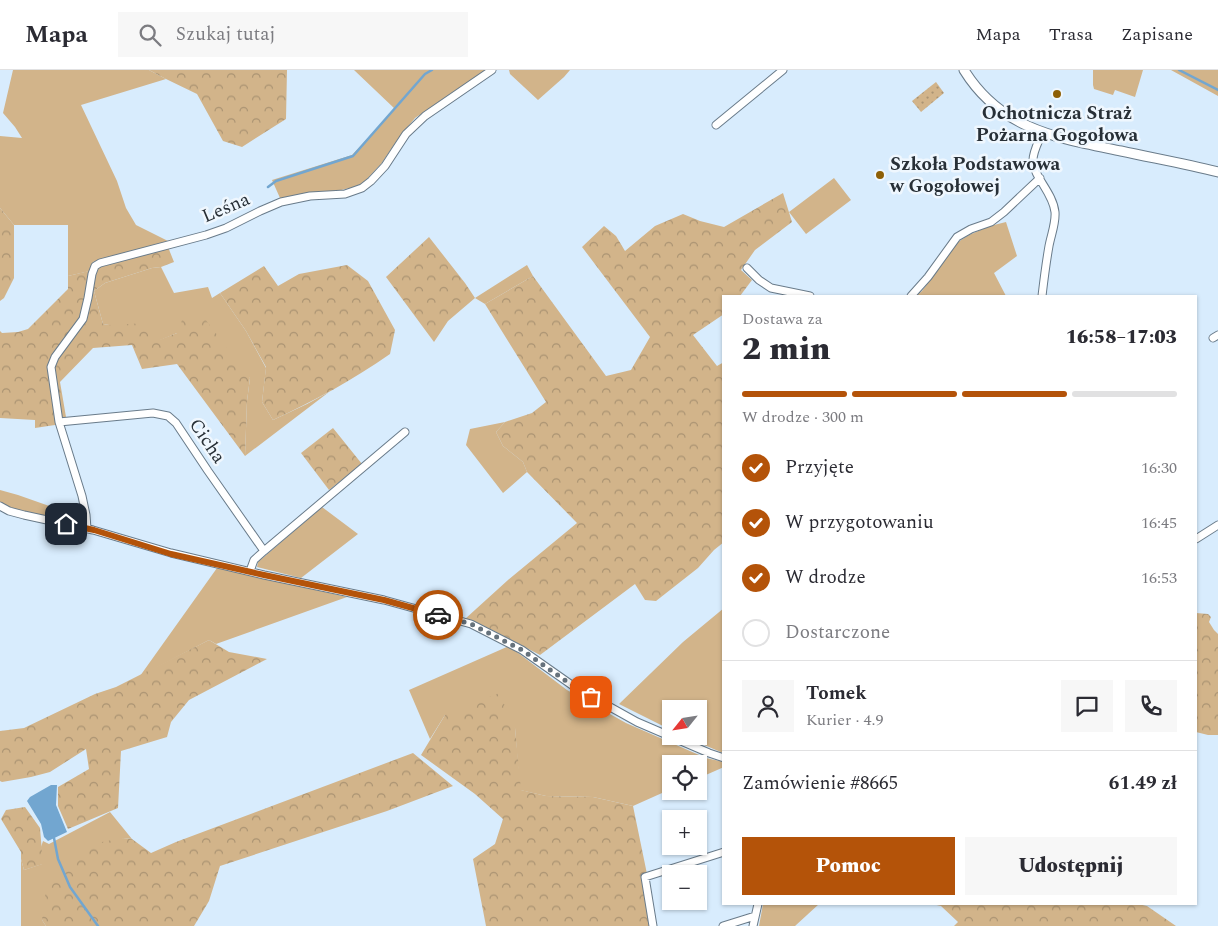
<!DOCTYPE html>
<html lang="pl">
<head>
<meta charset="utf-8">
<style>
	:root { --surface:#fff; --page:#f7f7f7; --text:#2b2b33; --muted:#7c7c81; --line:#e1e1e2; --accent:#b45309 }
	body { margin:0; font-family:Spectral,serif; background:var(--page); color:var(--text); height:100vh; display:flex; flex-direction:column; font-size:19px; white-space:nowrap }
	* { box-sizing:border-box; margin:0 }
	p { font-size:16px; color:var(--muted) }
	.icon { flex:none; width:28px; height:28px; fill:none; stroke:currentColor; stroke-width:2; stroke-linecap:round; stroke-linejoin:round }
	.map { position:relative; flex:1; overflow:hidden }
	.sheet { position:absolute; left:722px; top:225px; width:475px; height:610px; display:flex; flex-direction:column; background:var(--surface); border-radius:0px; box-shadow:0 1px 4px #0004 }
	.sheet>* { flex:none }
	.needle { width:32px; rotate:240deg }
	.buttons { position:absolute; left:662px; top:630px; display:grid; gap:10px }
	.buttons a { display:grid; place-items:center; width:45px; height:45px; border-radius:0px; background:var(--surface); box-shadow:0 1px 4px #0004; font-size:25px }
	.pin { position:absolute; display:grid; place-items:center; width:42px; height:42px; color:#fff; margin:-21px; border-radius:10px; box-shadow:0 2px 8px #0006 }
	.courier { position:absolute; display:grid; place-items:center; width:50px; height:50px; margin:-25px; border:4px solid #b45309; border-radius:50%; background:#fff; color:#222; box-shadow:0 1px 6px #0007 }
	.overview em { font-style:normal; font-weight:800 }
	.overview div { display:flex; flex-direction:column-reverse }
	.overview { display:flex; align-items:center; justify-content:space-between; height:85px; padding:0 20px }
	h1 { font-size:32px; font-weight:800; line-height:38px }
	.bar { display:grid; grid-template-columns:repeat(4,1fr); gap:8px 5px; align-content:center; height:60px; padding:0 20px }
	.bar i { height:6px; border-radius:4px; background:var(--line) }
	.bar .on { background:var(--accent) }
	.bar p { grid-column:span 4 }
	.line { display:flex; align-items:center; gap:12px; padding:0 20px; border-top:1px solid var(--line) }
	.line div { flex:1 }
	.round { display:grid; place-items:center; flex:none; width:52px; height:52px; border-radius:0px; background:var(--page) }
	ol { padding:0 20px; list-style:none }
	li { display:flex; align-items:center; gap:15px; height:55px }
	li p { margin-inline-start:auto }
	li .icon { padding:5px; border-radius:50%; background:var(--accent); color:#fff; stroke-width:4 }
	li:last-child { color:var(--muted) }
	li i { width:28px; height:28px; border:2px solid var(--line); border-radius:50% }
	.action { display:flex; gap:10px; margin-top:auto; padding:10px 20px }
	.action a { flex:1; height:58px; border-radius:0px; background:var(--accent); color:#fff; font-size:20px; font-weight:800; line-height:58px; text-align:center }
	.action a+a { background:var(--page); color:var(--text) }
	header { display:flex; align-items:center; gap:30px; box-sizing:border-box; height:70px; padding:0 25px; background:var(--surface); border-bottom:1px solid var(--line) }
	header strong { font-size:24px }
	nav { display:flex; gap:28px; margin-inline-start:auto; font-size:18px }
	.search { width:350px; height:45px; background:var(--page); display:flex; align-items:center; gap:12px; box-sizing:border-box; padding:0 18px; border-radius:0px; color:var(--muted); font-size:19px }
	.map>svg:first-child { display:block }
	.grass { fill:#d2b48a }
	.forest { fill:url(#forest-crowns) }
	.park { fill:url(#park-dots) }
	.water { fill:#72a6d0 }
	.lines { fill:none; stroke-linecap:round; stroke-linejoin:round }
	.stream { stroke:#72a6d0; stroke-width:2.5 }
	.minor-casing { stroke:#697b8a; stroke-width:9 }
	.tertiary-casing { stroke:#697b8a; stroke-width:11 }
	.minor { stroke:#fff; stroke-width:7 }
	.tertiary { stroke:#fff; stroke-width:9 }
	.done { stroke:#66727c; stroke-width:5; stroke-dasharray:0 9 }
	.route { stroke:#b45309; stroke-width:6 }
	.poi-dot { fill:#8d5f06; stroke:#eff7fe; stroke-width:2 }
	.labels { text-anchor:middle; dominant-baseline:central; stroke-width:5; stroke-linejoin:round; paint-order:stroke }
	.poi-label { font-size:19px; font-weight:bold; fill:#283037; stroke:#eff7fe }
	.street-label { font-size:19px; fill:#283037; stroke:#eff7fe }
</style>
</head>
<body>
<header>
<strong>Mapa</strong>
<div class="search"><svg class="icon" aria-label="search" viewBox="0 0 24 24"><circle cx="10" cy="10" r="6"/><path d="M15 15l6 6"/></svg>Szukaj tutaj</div>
<nav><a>Mapa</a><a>Trasa</a><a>Zapisane</a></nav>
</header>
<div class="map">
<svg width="1218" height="856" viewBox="0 0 1218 856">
	<defs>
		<pattern id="forest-crowns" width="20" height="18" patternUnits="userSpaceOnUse" patternTransform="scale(1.25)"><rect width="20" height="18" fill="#d2b48a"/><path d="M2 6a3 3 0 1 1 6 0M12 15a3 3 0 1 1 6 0" fill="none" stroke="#aa9372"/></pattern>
		<pattern id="park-dots" width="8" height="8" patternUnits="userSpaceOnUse" patternTransform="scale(1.25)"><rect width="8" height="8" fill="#d2b48a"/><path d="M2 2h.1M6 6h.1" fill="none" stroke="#aa9372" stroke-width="1.8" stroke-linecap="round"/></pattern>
	</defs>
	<rect width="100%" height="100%" fill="#d8ecfd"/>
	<path class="grass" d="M13,0h136l17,9 -85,26 36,76 9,27 10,17 32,16 -75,21 -3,9 -22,5v-51h-54l-14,-17v-72l22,2 -7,-11 -12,-14z
		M354,0h132l-6,5 -28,18 -37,25 -17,21 -17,25 -16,17 -7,5 -21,5 -57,7 -8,-18 80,-25 43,-46z
		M509,0h61l-6,7 -26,23 -28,-26z
		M1093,0h50l-8,27 -20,-7 -2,5 -19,-6 -1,-4z
		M1171,0h47v26z
		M834,108l17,22 -45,34 -17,-22z
		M1006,152l11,34 -23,17 12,23h-90l6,-5 36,-49 11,-7 21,-9z
		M527,195l6,11 -48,28 -10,-6z
		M161,197l13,26 34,-6 4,11 8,-5 26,38 20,37 -4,34 11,18 34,-16 22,-12 -84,64 2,-55 3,-23 -73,-45 -19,8 -49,-16 -6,-1 -9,-33 11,-8 47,-15z
		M505,352l-9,10 7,14 20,16 4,10 -24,21 -37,-48 4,-16z
		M0,420l18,5 54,19 9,-2v6l-7,4 -58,-12 -16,-7z
		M322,437l36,27 -57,44 -44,-11 1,-5z
		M217,498l130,29 -131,47 -7,-4 -69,36z
		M724,538v145h-1l-40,-17h16v-27h-28v21l-52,-26 64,-62z
		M509,576l58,44 59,33 80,35 18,4v5l-25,11v-14h-28v25l-38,17 -40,-9 -47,-1 -26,-6 -5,-62 -70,-13 -15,24 -21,-49z
		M110,742l22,27 -9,-1 -81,82 4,6h-25v-67l3,11 18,-6 -1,-17 2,-6 6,3z
		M763,834h56l-24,22h-36z"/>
	<path class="forest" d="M149,0h138l-1,49 -44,28 -19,-6 -26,-47 -31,-15z
		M783,123l9,29 -37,28 -14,20 11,10 -12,16h-16v18l-31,21 24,31 7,-4v180l-10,8 -16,18 -42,33 -11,-1 -10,-16 -95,71 -48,-25 -27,-11 43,-39 69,-57 -50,-51 -4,-10 -20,-16 -7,-14 9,-10 27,-9 14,-11 -61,-98 48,-28 73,100 25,-6 19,-33 -68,-90 22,-21 12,10 9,15 30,-25 28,-12 17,7 24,6z
		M0,138l14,17v53l-10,20 -4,3z
		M429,167l36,46 10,15 -27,23 -14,21 -48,-65z
		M168,177l6,15 -13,5 -9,1 -47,15 -11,8 9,33 6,1 39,-2 11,17 18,-7 7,-18h18l48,63 -3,23 -2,55 -68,-92 -35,5 -10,-24 -39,3 -33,34 6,35 -11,8 -20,3v-8l-35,-2v-87l2,2 16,-1 10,-3 40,-40v-13l25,-6 7,-5z
		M347,195l21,16 27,49 -5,24c-37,26 -76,47 -117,66l-11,-18 4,-35 -20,-36 -26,-38 44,-27 14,20 21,-12z
		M333,358l29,36 -33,26 -28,-37z
		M1196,543l12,1 3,3 -2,5 5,8 4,4v101h-10l-12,-3z
		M209,570l20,12 38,7 -78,41 -18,22 -4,15 -46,14 -3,57 -50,21 -10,-23v-19l31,-18 -3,-20 -36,23 -19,5 -29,5 -2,-1v-50l24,-3 71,-34 21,-7z
		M499,623l16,35 6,62 25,6 47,1 40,9 14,68 9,52h-170l-13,-67 22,-15 8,-25 -28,-25 -54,-39 24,-40z
		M413,683l40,33 -66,25 -167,55 -11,35 -15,25h-148l-4,-6 5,-39 39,-36 37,-7 9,1 19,14 25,-11z
		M25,737l15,21 3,36 -19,6 -3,-11v-7l-20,-33 5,-9z
		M932,834h206l9,2 29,20h-222l4,-4 -17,-16z"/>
	<path class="park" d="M936,12l8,11 -23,19 -9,-11z"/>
	<path class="water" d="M51,715h6l-1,20 11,27 -19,9 -4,-4 -3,-13 -14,-23 3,-4z"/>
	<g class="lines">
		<path class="stream" d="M1179,0l39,20
			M268,117l8,-6 77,-25 72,-82 7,-4
			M54,768l4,21 12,28 28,39"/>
		<defs>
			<path id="minor" d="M716,55l67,-55
				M1042,63c-3,8 -10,20 -9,29 1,15 20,31 22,50 1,11 -4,23 -6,34 -3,17 -5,33 -7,50
				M747,198l12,12 12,8 39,8
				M911,226l17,-19 29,-40 14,-8 20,-7 13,-10 36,-34
				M1213,268l5,-3
				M59,352l94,-9 15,3 8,7 32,48 56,80
				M0,436l9,5 15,4 69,15 78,23 93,22 120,25 87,24 51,26 54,38 61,34 72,31 15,5
				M87,459l-1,-14 -4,-19 -23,-74 -8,-55 4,-10 28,-38 5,-21 4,-24 3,-8 5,-3 106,-28 20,-7 34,-17 21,-9 29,-6 35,-2 17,-6 9,-7 14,-15 21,-32 19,-18 67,-46
				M1196,469l22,-14
				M250,501l4,-11 10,-9 141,-119
				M653,856l-8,-49 79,-25
				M723,856l32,-10
				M753,856l5,-22"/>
			<path id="tertiary" d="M964,0c37,60 94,68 157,81 32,7 65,13 97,21"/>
		</defs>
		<use href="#minor" class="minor-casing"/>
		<use href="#tertiary" class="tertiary-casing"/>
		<use href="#minor" class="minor"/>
		<use href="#tertiary" class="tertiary"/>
	</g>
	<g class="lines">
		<path class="done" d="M438,545l33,9 51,26 54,38 15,9"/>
		<path class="route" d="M66,454l28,6 77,24 93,21 120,25 54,15"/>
	</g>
	<g class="poi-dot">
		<circle cx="1057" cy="24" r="5"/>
		<circle cx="880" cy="105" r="5"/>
	</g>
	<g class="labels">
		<g class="poi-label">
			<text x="1057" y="43">Ochotnicza Straż<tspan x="1057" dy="22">Pożarna Gogołowa</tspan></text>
			<text x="890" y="94" text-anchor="start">Szkoła Podstawowa<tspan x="890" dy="22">w Gogołowej</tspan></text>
		</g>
		<g class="street-label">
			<text transform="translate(226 138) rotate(-23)">Leśna</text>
			<text transform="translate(207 371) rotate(56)">Cicha</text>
		</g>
	</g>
</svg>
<div class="buttons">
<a><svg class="needle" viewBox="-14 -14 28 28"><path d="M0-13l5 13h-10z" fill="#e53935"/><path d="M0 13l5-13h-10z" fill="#7c7c81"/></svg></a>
<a><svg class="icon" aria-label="locate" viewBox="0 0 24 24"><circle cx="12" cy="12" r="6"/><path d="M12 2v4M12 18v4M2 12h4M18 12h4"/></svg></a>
<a>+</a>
<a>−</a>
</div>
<div class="pin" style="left:591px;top:627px;background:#ea580c"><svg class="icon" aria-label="bag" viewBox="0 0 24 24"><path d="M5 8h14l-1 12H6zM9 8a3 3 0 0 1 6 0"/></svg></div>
<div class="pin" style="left:66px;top:454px;background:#1f2937"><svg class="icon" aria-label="home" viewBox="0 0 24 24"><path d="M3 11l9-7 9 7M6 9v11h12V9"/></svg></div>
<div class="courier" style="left:438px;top:545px"><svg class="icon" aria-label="car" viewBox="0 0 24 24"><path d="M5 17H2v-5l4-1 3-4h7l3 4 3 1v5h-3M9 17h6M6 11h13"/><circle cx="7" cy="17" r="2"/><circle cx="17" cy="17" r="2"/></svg></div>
<section class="sheet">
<div class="overview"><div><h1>2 min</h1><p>Dostawa za</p></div><em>16:58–17:03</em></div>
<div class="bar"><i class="on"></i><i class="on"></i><i class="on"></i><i></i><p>W drodze · 300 m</p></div>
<ol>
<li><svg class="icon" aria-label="check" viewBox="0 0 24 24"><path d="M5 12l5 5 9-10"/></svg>Przyjęte<p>16:30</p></li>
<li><svg class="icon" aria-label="check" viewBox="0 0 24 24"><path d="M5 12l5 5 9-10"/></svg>W przygotowaniu<p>16:45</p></li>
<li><svg class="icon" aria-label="check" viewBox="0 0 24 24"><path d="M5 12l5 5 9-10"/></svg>W drodze<p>16:53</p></li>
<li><i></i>Dostarczone</li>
</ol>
<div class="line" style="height:90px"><a class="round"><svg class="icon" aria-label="person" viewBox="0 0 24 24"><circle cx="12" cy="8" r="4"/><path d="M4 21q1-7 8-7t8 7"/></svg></a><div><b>Tomek</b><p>Kurier · 4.9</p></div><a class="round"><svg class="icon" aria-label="chat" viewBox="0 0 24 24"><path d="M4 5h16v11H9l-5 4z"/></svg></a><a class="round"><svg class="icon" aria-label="phone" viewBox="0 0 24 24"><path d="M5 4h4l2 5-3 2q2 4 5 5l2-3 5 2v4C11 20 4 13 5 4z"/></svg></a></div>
<div class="line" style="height:65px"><div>Zamówienie #8665</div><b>61.49 zł</b></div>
<div class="action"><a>Pomoc</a><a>Udostępnij</a></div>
</section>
</div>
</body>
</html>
